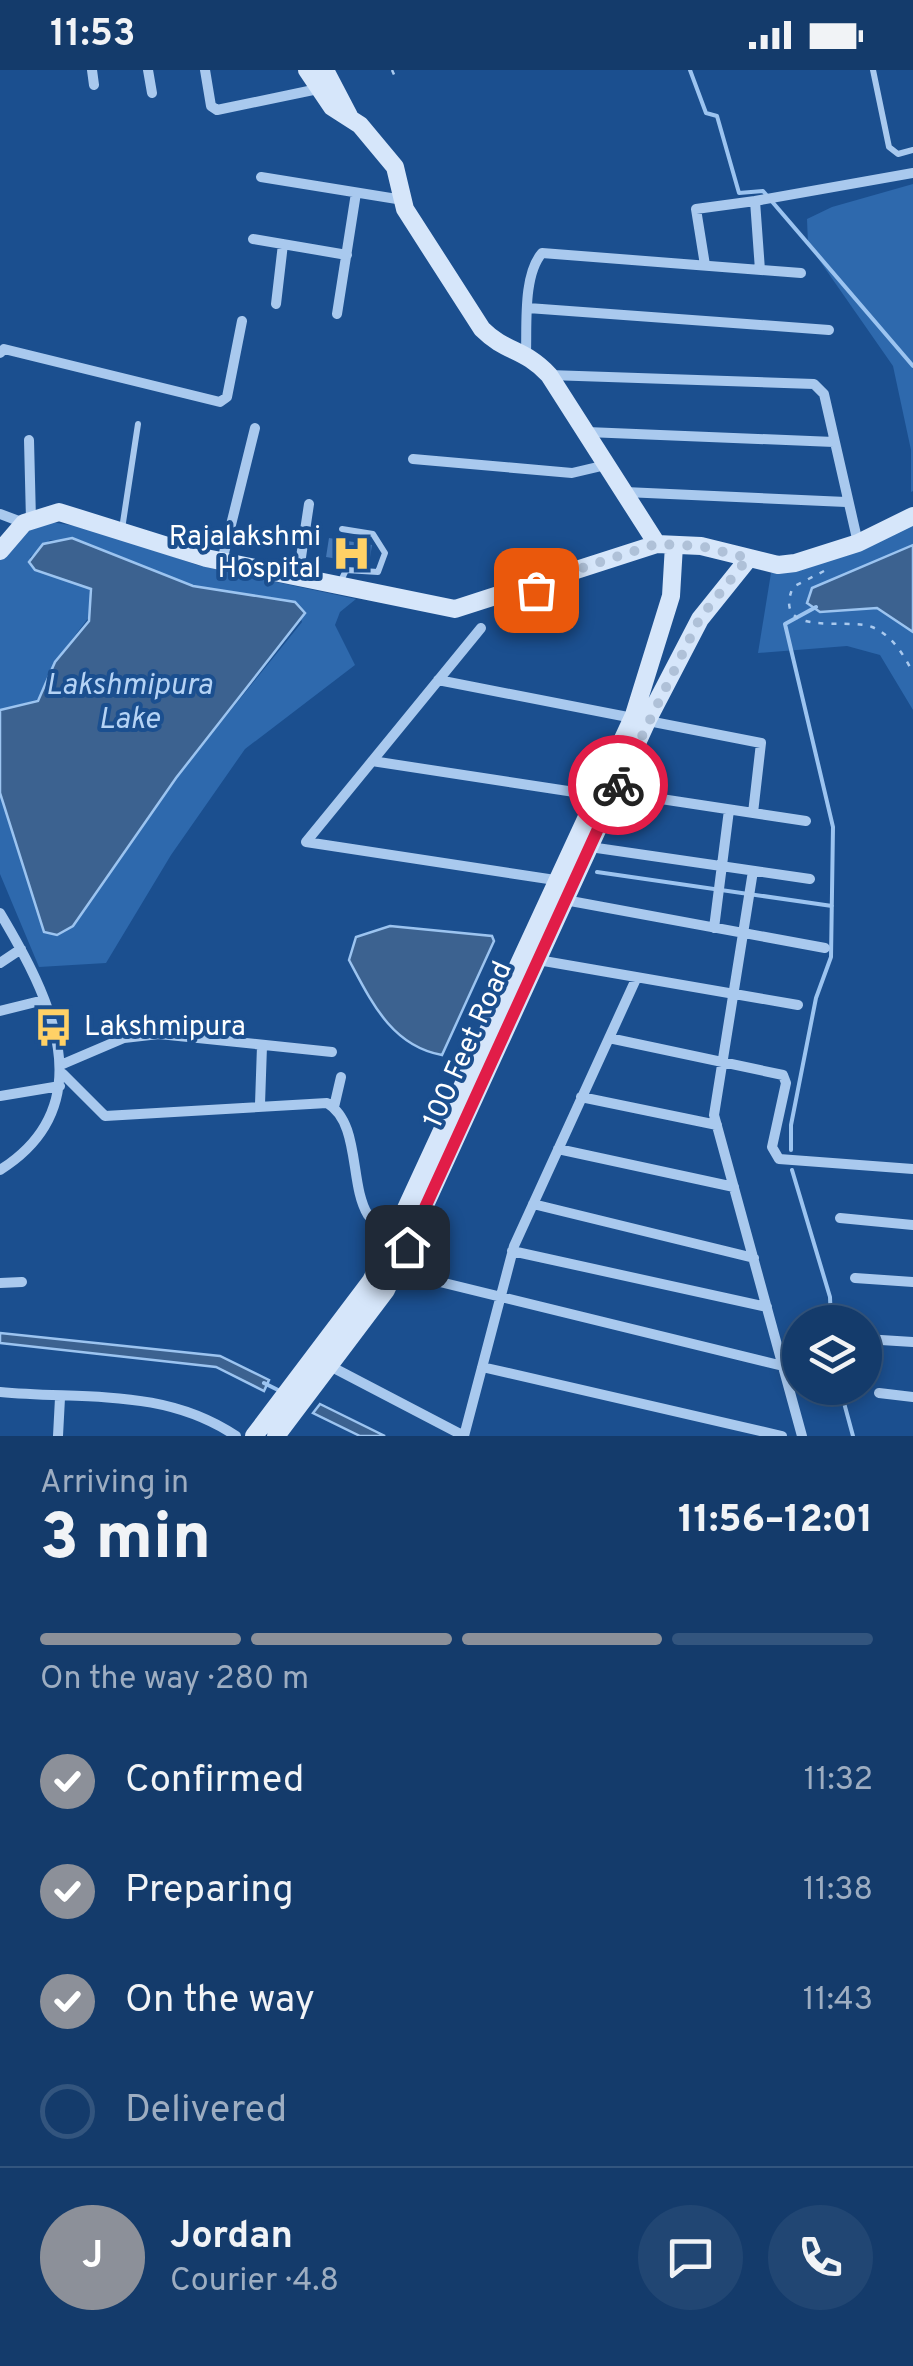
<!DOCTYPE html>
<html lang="en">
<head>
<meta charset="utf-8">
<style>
	:root { --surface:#143b6b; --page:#214673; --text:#f1f3f6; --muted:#9dadc1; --line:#33557e; --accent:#8c9099 }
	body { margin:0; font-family:Overpass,sans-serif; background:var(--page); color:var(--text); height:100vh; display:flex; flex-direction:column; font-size:38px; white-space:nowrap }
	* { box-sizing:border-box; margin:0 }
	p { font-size:32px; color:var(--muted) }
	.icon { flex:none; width:55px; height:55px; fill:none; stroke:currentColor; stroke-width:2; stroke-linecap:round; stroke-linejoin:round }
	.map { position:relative; height:1366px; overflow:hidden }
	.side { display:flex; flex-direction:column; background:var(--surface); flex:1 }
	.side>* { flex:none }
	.fabs { position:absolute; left:782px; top:1235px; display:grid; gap:20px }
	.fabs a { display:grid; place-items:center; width:100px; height:100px; border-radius:50%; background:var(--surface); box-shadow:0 5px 15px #0003,0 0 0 2px var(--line); font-size:50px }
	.pin { position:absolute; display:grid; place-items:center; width:85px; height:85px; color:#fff; margin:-42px; border-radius:20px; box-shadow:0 5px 15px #0006 }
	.courier { position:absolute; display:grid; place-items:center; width:100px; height:100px; margin:-50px; border:8px solid #e11d48; border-radius:50%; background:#fff; color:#222; box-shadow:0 2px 12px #0007 }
	.summary em { font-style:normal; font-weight:800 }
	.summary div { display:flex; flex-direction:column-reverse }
	.summary { display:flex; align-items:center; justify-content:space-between; height:170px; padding:0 40px }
	h1 { font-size:65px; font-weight:800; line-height:75px }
	.bar { display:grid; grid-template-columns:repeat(4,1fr); gap:15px 10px; align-content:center; height:120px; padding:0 40px }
	.bar i { height:12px; border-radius:8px; background:var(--line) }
	.bar .on { background:var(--accent) }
	.bar p { grid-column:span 4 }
	.line { display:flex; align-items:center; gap:25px; padding:0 40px; border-top:2px solid var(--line) }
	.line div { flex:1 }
	.round { display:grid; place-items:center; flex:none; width:105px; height:105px; border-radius:52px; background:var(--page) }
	ol { padding:0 40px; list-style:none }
	li { display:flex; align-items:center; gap:30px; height:110px }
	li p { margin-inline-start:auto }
	li .icon { padding:10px; border-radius:50%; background:var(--accent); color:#fff; stroke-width:4 }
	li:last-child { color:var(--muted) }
	li i { width:55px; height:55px; border:5px solid var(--line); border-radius:50% }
	.status { display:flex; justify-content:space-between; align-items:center; height:70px; padding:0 50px; background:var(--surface); direction:ltr }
	.status svg { height:28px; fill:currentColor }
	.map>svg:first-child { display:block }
	.green { fill:#2e69ad }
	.water { fill:#3c6290; stroke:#9cc4f0; stroke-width:2.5 }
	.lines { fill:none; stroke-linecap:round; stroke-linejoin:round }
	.stream { stroke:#9cc4f0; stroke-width:4 }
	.building { fill:#4478b7 }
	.path { stroke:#a9c9ee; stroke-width:2.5; stroke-dasharray:5 8; stroke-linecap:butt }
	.lane { stroke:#a9c9ee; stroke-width:6 }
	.street { stroke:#a9c9ee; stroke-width:10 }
	.secondary { stroke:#d6e6fa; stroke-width:18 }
	.done { stroke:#afc1d8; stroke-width:10; stroke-dasharray:0 18 }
	.route { stroke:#e11d48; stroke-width:12 }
	.labels { text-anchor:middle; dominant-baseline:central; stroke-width:8; stroke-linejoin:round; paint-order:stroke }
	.poi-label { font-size:28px; fill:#fff; stroke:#1b4f8f; text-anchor:end }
	.street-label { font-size:28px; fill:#fff; stroke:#1b4f8f }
	.water-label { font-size:30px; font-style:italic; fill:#b5d3f5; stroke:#1b4f8f }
</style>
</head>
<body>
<div class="status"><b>11:53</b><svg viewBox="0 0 49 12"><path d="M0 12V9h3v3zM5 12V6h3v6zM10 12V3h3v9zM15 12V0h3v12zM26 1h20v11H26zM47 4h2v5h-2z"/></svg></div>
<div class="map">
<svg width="913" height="1366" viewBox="0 0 913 1366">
	<rect width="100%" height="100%" fill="#1b4f8f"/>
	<path class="green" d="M913,114v307l-2,1v-42l-18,-84 -85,-122 -1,-25 25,-12z
		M39,450l55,9 103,36 159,34 -16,13 -5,13 20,40 -110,84 -74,106 -65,108 -67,4 -39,-93v-81l31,98 42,35 103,-148 126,-156 -7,-20 -102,-16 -113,-46h-30l-20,17v8l59,21 3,27 -37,49 -15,37 -40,11v-150z
		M913,454v186l-33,-55 -33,-9 -89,7 13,-80 35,-4z"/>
	<path class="water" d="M72,468l121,48 102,16 10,11 -129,165 -103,148 -16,9 -13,-3 -44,-139v-83l38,-9 17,-39 34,-41 2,-32 -56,-19 -6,-8 14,-18z
		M913,475v87l-36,-24 -57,4 -13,-9 5,-15z
		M390,856l102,10 2,5 -52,114c-50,-9 -70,-52 -93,-95l7,-23z
		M0,1263l220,23 49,24 -5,11 -48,-24 -216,-24z
		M320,1334l65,32h-25l-47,-23z"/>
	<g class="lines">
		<path class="stream" d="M690,0l16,43 11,3 22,77 24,-2 150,175
			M597,802l235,34
			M791,1080v-25l25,-127 15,-41 2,-130 -48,-203 31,-17
			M792,1100l38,127 1,25
			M264,1313l18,9
			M840,1318l13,48"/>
	</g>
	<path class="building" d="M329,468l43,7 -3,19 -43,-7z"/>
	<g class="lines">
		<path class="path" d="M392,0l3,7
			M824,501l-31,16c-22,52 55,30 79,40 20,8 32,28 41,46"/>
		<path class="lane" d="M873,0l16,77 9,7 15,-4
			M122,459l16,-105
			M339,515l7,-15 32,2 7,-19 -12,-19 -31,-5
			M536,533l3,-17"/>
		<path class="street" d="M92,0l2,15
			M148,0l4,23
			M205,0l6,36 6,4 101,-21
			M261,107l142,23
			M755,131l158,-28
			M253,169l94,16
			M705,195l-9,-56 59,-8 5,69
			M276,234l7,-60
			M528,238l301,22
			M337,244l19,-121
			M526,282c1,-28 -3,-77 16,-99l259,20
			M0,283l4,-4 216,53 7,-5 15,-76
			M549,305l265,9 10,10 34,149
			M587,362l247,10
			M29,370l2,80
			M413,389l159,14 34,-8
			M625,422l221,10
			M0,444l24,9
			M222,491l33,-133
			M298,507l11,-73
			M438,610l323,63 -8,70
			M372,691l222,34
			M615,722l191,29
			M306,772l175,-214
			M306,772l249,38
			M590,777l220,32
			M753,801l-39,244 88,321
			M565,830l260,48
			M0,843c49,82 105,191 0,257
			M714,858l15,-118
			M538,890l260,45
			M0,893l21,-14
			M0,941l44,-11
			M609,968l174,37 3,8 -14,64 7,12 134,10
			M63,994l61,-26 35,-4 173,18
			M63,1004l42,42 222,-13c34,20 22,82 41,112 6,8 17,15 24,22
			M0,1026l60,-10
			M581,1027l136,28
			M260,1034l2,-58
			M334,1037l7,-30
			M558,1079l176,38
			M533,1134l221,54
			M840,1148l73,7
			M512,1181l255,56
			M395,1201l388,95
			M855,1208l58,4
			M0,1213l22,-1
			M865,1269l48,3
			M330,1296l134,70
			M482,1297l300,69
			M0,1322c83,8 163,-5 236,44
			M879,1323l34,4
			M58,1366l2,-38
			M464,1366l50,-190 122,-267"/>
		<path class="secondary" d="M307,0l25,37 28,18 35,42 10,42 77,120c24,24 42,19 67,46l108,169
			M325,0l24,46
			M0,481l24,-28 35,-11 147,46 249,51 202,-65 44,2 77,19 17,-2 63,-20 55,-27
			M254,1366l117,-155 32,-66 231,-500 37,-119 3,-51
			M276,1366l110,-146 262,-571 52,-100 49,-61"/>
	</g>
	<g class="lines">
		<path class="done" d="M536,520l6,-9 114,-37 44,2 48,12 -48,60 -82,167"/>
		<path class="route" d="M407,1177l211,-462"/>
	</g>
	<defs>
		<symbol id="hospital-bare" viewBox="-9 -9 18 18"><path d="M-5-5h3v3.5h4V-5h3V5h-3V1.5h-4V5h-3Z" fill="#ffd166" stroke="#1b4f8f" stroke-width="2.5" paint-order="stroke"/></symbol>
		<symbol id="bus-bare" viewBox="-9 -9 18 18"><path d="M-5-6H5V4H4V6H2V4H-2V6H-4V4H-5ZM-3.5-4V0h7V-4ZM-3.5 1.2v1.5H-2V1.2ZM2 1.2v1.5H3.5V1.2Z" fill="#ffd166" stroke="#1b4f8f" stroke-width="2.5" paint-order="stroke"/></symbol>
	</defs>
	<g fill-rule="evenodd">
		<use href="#hospital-bare" x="324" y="456" width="55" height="55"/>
		<use href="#bus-bare" x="26" y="930" width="55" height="55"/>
	</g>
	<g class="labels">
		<g class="poi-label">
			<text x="321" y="468">Rajalakshmi<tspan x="321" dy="32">Hospital</tspan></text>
			<text x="84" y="958" text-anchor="start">Lakshmipura</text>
		</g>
		<g class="street-label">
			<text transform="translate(469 975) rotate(-66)">100 Feet Road</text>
		</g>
		<g class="water-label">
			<text x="129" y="616">Lakshmipura<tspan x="129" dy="34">Lake</tspan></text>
		</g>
	</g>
</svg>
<div class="fabs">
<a><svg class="icon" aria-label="layers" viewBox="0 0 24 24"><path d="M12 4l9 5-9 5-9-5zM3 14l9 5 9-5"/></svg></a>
</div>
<div class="pin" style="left:536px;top:520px;background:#ea580c"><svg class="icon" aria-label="bag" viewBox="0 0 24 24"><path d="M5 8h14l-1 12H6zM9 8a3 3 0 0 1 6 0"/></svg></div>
<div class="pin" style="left:407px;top:1177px;background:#1f2937"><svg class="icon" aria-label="home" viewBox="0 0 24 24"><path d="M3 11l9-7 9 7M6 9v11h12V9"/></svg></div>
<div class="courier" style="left:618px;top:715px"><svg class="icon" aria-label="bike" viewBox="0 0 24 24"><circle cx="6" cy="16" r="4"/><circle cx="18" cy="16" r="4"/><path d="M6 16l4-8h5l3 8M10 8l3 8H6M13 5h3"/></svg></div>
</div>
<section class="side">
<div class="summary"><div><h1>3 min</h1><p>Arriving in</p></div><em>11:56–12:01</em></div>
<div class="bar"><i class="on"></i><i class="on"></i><i class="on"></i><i></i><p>On the way · 280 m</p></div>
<ol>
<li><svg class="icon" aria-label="check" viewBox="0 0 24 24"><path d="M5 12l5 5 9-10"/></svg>Confirmed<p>11:32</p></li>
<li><svg class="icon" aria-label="check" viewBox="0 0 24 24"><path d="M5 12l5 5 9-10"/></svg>Preparing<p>11:38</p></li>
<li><svg class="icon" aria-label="check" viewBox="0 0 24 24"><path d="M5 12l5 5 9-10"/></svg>On the way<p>11:43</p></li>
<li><i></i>Delivered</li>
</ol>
<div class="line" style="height:180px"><b class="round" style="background:var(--accent);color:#fff">J</b><div><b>Jordan</b><p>Courier · 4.8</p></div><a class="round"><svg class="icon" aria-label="chat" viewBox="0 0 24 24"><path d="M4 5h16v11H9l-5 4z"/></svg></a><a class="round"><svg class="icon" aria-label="phone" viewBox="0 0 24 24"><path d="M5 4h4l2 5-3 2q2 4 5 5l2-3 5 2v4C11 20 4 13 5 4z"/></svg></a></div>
</section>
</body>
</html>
